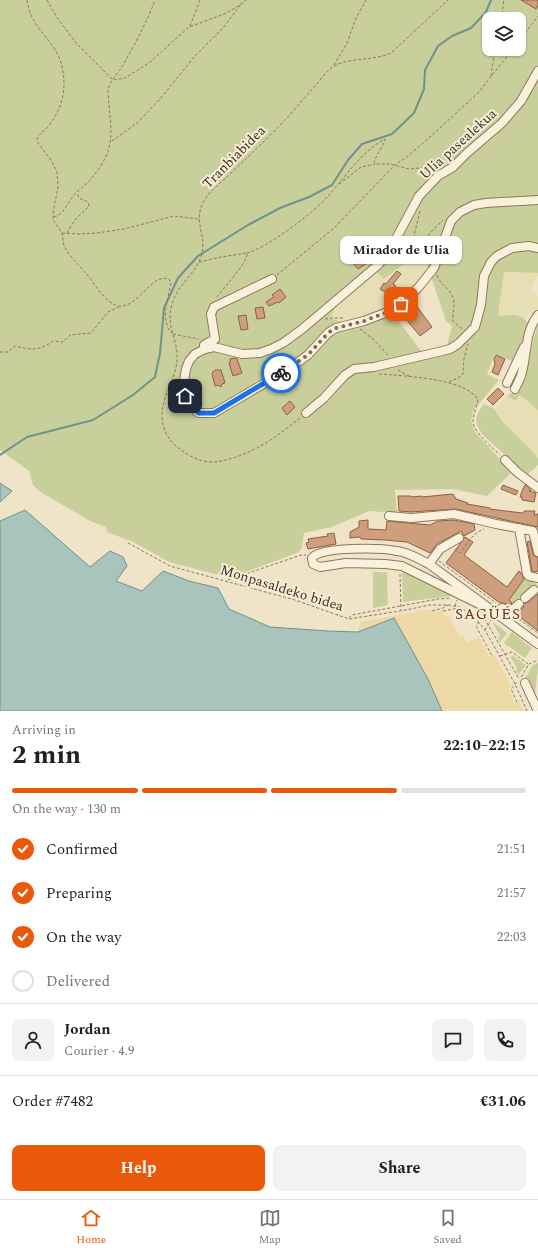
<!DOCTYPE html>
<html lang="en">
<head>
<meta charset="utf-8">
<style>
	:root { --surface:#fff; --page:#f2f2f2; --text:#202124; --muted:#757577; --line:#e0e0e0; --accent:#ea580c }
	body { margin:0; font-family:Spectral,serif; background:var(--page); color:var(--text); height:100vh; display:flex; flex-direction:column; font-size:15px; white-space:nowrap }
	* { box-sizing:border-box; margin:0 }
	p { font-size:13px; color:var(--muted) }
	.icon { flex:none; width:22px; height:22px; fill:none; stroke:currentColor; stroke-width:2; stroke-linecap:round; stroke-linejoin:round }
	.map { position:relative; height:711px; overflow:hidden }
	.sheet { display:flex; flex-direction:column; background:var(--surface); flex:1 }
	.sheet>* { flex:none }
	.tools { position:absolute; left:482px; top:12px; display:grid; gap:8px }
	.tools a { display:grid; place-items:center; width:44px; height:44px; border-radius:8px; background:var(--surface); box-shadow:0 1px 3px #0004; font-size:20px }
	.pin { position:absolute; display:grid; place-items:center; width:34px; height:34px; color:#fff; margin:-17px; border-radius:8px; box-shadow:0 2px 6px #0006 }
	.courier { position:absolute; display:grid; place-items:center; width:40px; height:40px; margin:-20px; border:3px solid #1a73e8; border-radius:50%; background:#fff; color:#222; box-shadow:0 1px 5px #0007 }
	.bubble { position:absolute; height:28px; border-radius:8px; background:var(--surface); box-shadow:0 1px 3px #0004; font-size:13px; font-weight:700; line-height:28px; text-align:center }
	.head em { font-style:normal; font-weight:700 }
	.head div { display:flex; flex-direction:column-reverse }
	.head { display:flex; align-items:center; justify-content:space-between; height:68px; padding:0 12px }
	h1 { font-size:26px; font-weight:700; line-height:30px }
	.bar { display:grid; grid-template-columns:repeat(4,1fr); gap:6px 4px; align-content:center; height:48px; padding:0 12px }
	.bar i { height:5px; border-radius:3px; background:var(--line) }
	.bar .selected { background:var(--accent) }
	.bar p { grid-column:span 4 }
	.line { display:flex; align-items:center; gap:10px; padding:0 12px; border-top:1px solid var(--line) }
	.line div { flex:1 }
	.round { display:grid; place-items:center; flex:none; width:42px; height:42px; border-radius:8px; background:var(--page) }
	ol { padding:0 12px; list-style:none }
	li { display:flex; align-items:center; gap:12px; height:44px }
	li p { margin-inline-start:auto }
	li .icon { padding:4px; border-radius:50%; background:var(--accent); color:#fff; stroke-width:4 }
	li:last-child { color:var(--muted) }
	li i { width:22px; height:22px; border:2px solid var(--line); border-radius:50% }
	.action { display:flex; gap:8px; margin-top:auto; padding:8px 12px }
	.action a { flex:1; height:46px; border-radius:8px; background:var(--accent); color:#fff; font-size:16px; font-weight:700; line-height:46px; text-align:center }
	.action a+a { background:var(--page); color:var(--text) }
	.menu { display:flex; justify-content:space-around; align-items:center; height:56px; border-top:1px solid var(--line); background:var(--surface); font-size:11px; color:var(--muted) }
	.menu a { display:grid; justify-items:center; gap:2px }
	.menu .selected { color:var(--accent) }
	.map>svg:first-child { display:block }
	.farmland { fill:#e6deb5 }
	.green { fill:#c9cf9b; fill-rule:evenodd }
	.sand { fill:#ecd9a5 }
	.water { fill:#a9c4bc; stroke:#6f938a }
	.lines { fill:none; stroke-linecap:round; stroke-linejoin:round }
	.stream { stroke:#6f938a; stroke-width:2 }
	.building { fill:#cf9f7d; stroke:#8d5f41 }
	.minor-casing { stroke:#8d765c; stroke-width:10 }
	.path { stroke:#8d765c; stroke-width:1; stroke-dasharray:3 2; stroke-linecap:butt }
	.minor { stroke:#faf1dc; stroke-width:8 }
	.done { stroke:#7c6e5b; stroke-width:4; stroke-dasharray:0 7.2 }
	.route { stroke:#1a73e8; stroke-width:5 }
	.labels { text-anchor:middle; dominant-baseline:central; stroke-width:4; stroke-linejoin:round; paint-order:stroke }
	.street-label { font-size:14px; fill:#3d2e20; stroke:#f7eed8 }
	.neighbourhood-label { font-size:15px; letter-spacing:1px; fill:#6b2e1e; stroke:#f7eed8 }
</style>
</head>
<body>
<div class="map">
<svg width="538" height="711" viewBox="0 0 538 711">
	<rect width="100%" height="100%" fill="#f0e4c8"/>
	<path class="farmland" d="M422,249l7,20 -13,16 -18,16 -21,12 -32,10 -15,-5 9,-17 37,-30 9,8z
		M504,272l34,1v3l-7,12 7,9v12l-5,5 -4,-1 -3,6 -10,-5 -18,2z
		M507,395l8,6 5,-6 18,15v48l-6,-7 -29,-29 -9,-13z"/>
	<path class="green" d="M0,0h538v273l-34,-1 -6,44c14,-1 24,-5 31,10l-15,36 -19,-8 -8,20 12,6 -26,31 -2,9 4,12 37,40 -25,24 -34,-7 -58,1 2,23 -28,-2 -37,16 -28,6 -3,17 -4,3 -67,25 -61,-16 -36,-20 -26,-10 -1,-5 -14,-5 -50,-29 -9,-8 -4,-14 -29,-21zM489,19h30v30h-30zM422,250l24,71 6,5 -5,19 -25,7 -29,-38 -36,13 -27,-9 9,-17 34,-34 11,12z
		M538,323v87l-18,-15 -5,6 -8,-6 9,-3 11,-27z
		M484,404l10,5 9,13 29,29 6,7v7l-11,10 -45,-41c-9,-13 -7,-18 2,-30z
		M373,572h14l1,33 -15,3z
		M405,572l47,24 -49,6 -1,-29z
		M526,576l11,9 -22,21 -6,-6z
		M493,622l14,11 -7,9 -2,-3 2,-4 -7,-11z
		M512,632l20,16 -7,10 -21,-15z
		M512,655l14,10 -8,10 -2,-5 1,-2 -6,-10z
		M538,663c0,13 -3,24 -3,37l-10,-22 8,-13z"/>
	<path class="sand" d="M431,609l1,3 11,-2 1,6h4l12,20 3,-1 4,8 12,-6 10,19 6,-1 16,30 -2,4 6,14 4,-2 4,10h-207l12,-80 30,1 2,-10z"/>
	<path class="water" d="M0,483l12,8 -12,11z
		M25,510l65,57 20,-16 13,6 4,9 -11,15 26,10 21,-20 26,10 29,7 11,21 41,18 58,4 30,1 36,-14 34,61 14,32h-442v-190z"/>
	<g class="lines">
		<path class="stream" d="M0,455l27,-18 66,-17 40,-25 22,-18 5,-24 4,-45 14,-30 20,-22 50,-31 32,-17 29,-11 23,-12 16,-25 14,-16 30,-10 22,-21 10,-24 1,-19 13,-24 14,-10 19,-8 15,-16 5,-12"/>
	</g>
	<path class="building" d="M521,0h17v5l-2,4z
		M364,258l3,5 -9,6 -4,-5z
		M397,271l4,3 -8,10 3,2 -5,9 -11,-6 4,-6 2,1z
		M280,289l6,8 -7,6 -1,-1 -9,4 -3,-4 8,-5 -2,-2z
		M263,307l2,11 -8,1 -2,-11z
		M418,308l14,19 -12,9 -15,-18 -2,1 -3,-5 5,-4 3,5z
		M246,315l2,14 -7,1 -3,-14z
		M496,355l9,4 -7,16 -6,-3 3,-8 -1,-5z
		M236,358l1,1 5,14 -9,3 -4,-13 1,-1v-3z
		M215,370h6l4,13 -3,1 -1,3 -3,-2 -3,1 -3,-13z
		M498,388l6,6 -11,11 -6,-6z
		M290,401l5,6 -8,8 -5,-7z
		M503,485l15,6 -2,4 -15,-6z
		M525,485l6,5 -2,1 7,2 -2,9 -12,-2v-3h-2l2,-6z
		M453,494l3,5 12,4 -1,1 23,4v1l32,4 3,-2h10l-1,4 4,-1v13l-83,-18 -44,3 -12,-1 -1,-15h13v1l11,-1v1z
		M368,520v9l18,1 1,-9 43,4 8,-4 16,-1 20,4 1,6 -11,6 -3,-5 -24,13 -7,9 -23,-11 -22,-2 -24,-1 -1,-2 -10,1v-6l9,-5v-6z
		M334,533l2,11 -28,5 -2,-6 3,-1 -1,-3 20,-3 -1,-2z
		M465,537l8,5 -9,13 43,32 12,-16 2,2 3,6 -15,21 3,3 -3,2 -5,-2h-4l-54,-40z
		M530,541l3,13 1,2 4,1v14l-3,1 -3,-1 -5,-29z
		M538,594v37l-22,-17 7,-6 1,-5 5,-1z"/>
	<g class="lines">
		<defs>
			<path id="minor" d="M538,71l-17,30 -19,22 -35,30 -14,14 -15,9 -19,20 -28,52 -13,17 -77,65 -18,13 -12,6 -11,4 -18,1 -28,-7 -9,2 -10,5 -6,7 -3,8 -2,12 1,15 2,8 12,9h15l73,-43 21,-15 20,-22 8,-5 28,-7 21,-8 16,-9 17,-16 16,-20 17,-47 9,-9 14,-7 12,-2 52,-3
				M205,349l-1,-4 11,-6 -4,-25 3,-7 58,-28
				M507,383l17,-36
				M515,389c2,-5 6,-11 7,-17 5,-18 3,-41 16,-57
				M306,413l18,-15 21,-23 9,-6 20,-2 64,-15 12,-3 8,-5 17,-17 6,-22 3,-29 7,-14 6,-6 15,-8 17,-2 9,2
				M505,460l12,12 21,16
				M389,516l22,2 43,-4 42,10 37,7 5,21
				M519,528l8,46 2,2 9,2
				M429,564l11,-15 19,-11
				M525,598l9,-8
				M489,609l-87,-43 -17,-2 -39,-1 -26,4 -7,-3 -1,-6c7,-12 71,-10 85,-7 11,1 22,8 32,13l109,80
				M496,614l6,-6 8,4 9,-8
				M525,683l13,28"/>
		</defs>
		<use href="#minor" class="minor-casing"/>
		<path class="path" d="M27,0c3,22 15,31 27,48 12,18 13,44 4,63 -3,6 -8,14 -12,18 -4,3 -6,5 -9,9l1,5 13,17 6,12 1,15 -5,26v7l9,13 2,13 4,7c6,7 11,13 17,19 8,9 22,34 35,34 19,1 31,-33 49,-27l2,4c-3,14 -11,40 1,50
			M47,0l9,16 20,27 37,37 12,-2 24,-15 40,-36 35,-13 13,-7 9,-7
			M501,19l3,-19
			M190,26l10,-26
			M519,41l19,-25
			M334,65l13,-22 9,-25 10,-18
			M491,76l4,-27
			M112,141l25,-18 23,-24 35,-43 28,-28 18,-24
			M339,184l22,-17 14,-3
			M420,211l-11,45 4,-1 18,-23 12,-12
			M54,217c11,-3 13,-14 20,-22 4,-5 11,-9 16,-15 29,-33 20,-49 18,-89 1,-10 10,-17 15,-26 12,-21 24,-43 32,-65
			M62,233l17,1 18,-1 27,-4 50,-13 24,3
			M67,233l8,-13 14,-14 -1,-4 -9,-4 -2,-5
			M247,253c20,-5 68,-41 82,-58 18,-20 32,-43 56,-56v2l-11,20 2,3h14l19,5 31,-3
			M199,262l22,-5 26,-4c1,10 -24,35 -30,44
			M277,275l57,-47 61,-63 13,-9 22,-19 48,-44 35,-44
			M437,275c3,10 13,13 16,23 3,7 -1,16 0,23l9,8
			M325,319l7,-1h11
			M360,329l14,11 14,15
			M173,334l26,5
			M0,352h8l7,-6c16,4 25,5 38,-5l10,1 7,-7 21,-2 17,-21 11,-5
			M398,370l11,6
			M379,374c23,2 88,4 99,26 -1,7 -5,14 -5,21 0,11 20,27 27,34
			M449,382l11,-5 3,-3 1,-16 4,-14
			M300,418c-23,18 -39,31 -67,40 -7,2 -14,4 -22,4 -9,0 -20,-5 -27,-10 -13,-8 -21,-19 -22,-35 -1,-19 13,-37 15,-56 2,-21 -12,-34 -5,-57 5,-18 23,-30 29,-47 8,-23 -13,-38 8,-63 6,-7 14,-13 21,-20 19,-18 38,-36 56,-55 10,-11 20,-23 30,-34 5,-6 11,-15 18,-19 17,-9 40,-5 57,-13l57,-53
			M128,543l42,23 125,34 54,19 57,-9 23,-5h20l10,2 13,7 13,16 30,54 12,27
			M455,549l5,4c7,-10 13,-20 24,-24
			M439,561l57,42
			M400,574l1,36
			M228,580l73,-25h5
			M455,606l2,-6
			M432,611l11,-3 5,-3
			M443,611l16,-3
			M482,614l37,65
			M515,616l23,17
			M349,618l3,-3 86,-16 13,-1
			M479,622l-3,4 16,30
			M485,630l7,-11
			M500,656l12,-4 16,12
			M521,677l8,-13 9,-4
			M517,702l-6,-13 7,-8"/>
		<use href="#minor" class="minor"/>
	</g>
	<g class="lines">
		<path class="done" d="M281,373l27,-18 20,-22 8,-5 28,-7 21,-8 16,-9"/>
		<path class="route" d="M185,396l2,8 12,9h15l67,-40"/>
	</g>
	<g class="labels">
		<g class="street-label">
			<text transform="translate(458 144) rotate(-42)">Ulia pasealekua</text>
			<text transform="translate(234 157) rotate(-45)">Tranbiabidea</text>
			<text transform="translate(282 588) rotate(17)">Monpasaldeko bidea</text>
		</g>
		<g class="neighbourhood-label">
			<text x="488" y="614">SAGÜÉS</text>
		</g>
	</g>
</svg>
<div class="tools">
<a><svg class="icon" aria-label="layers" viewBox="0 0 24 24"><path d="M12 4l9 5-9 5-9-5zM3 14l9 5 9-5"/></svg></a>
</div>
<div class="pin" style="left:401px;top:304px;background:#ea580c"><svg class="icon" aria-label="bag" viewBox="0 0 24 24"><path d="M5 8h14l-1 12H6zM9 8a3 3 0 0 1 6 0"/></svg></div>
<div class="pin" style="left:185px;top:396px;background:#1f2937"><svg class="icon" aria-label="home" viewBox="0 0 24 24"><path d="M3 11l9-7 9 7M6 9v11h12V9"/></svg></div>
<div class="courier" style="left:281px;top:373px"><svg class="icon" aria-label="bike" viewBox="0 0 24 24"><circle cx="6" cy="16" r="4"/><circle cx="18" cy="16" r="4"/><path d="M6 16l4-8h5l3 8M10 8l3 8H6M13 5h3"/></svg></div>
<div class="bubble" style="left:340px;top:236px;width:122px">Mirador de Ulia</div>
</div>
<section class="sheet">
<div class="head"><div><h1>2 min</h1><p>Arriving in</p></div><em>22:10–22:15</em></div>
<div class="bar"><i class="selected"></i><i class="selected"></i><i class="selected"></i><i></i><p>On the way · 130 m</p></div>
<ol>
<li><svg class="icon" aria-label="check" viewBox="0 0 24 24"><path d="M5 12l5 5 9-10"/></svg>Confirmed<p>21:51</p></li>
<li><svg class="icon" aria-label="check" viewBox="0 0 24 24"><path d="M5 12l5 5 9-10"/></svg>Preparing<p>21:57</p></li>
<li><svg class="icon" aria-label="check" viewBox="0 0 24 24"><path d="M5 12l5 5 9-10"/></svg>On the way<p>22:03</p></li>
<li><i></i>Delivered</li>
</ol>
<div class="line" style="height:72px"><a class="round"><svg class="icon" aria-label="person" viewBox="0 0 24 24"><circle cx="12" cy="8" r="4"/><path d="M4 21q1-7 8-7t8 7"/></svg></a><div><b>Jordan</b><p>Courier · 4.9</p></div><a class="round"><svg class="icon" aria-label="chat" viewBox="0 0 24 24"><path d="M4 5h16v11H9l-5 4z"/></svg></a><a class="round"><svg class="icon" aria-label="phone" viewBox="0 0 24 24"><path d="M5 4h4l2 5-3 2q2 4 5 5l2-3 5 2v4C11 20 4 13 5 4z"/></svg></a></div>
<div class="line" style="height:52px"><div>Order #7482</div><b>€31.06</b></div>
<div class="action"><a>Help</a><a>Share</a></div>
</section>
<nav class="menu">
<a class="selected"><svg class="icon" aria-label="home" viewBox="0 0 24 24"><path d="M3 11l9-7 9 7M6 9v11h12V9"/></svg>Home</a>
<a><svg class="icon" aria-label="map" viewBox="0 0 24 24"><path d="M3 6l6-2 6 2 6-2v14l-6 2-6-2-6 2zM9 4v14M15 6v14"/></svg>Map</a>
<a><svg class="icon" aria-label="saved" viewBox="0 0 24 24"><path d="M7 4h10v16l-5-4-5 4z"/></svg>Saved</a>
</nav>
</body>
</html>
